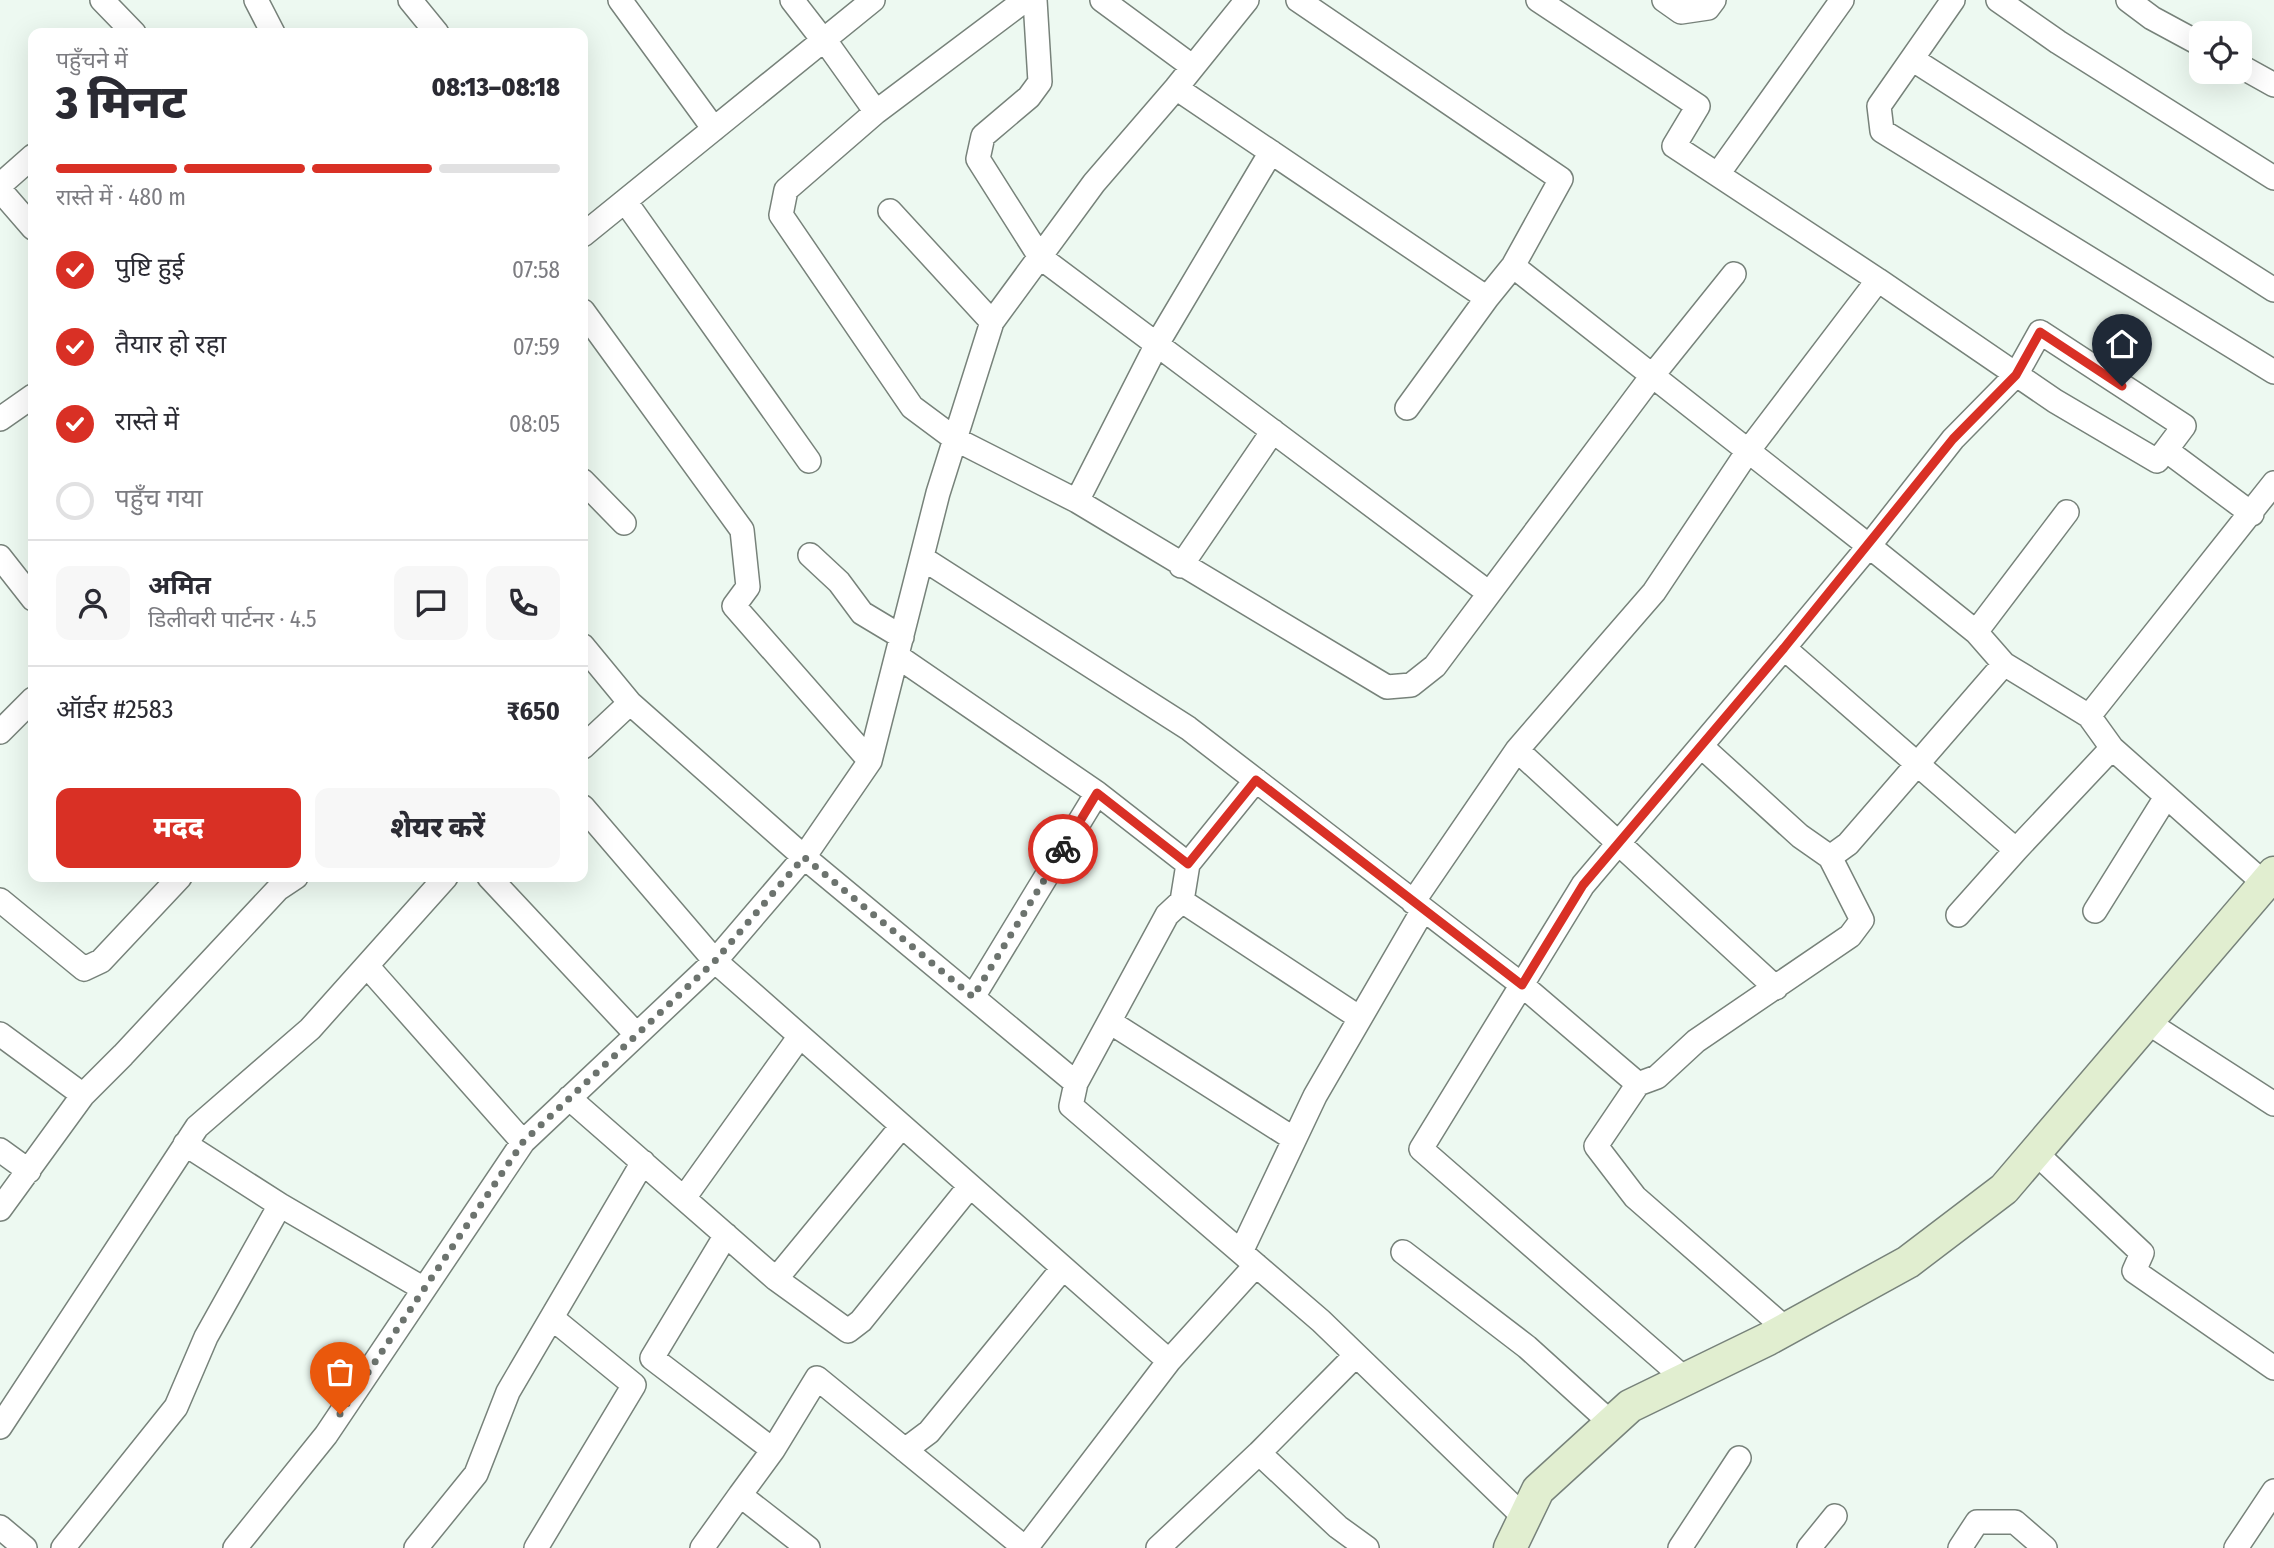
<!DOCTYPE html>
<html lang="hi">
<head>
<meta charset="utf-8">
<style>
	:root { --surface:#fff; --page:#f7f7f7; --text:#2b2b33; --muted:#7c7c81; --line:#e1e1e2; --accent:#d93025 }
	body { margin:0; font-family:"Fira Sans Condensed","Noto Sans Devanagari",sans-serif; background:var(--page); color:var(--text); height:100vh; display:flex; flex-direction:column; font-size:26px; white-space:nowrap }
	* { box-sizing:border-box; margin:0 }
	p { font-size:23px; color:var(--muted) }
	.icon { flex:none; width:38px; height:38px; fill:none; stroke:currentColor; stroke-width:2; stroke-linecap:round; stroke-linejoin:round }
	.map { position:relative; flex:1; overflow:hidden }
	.sheet { position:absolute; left:28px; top:28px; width:560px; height:854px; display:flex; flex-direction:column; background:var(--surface); border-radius:14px; box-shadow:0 7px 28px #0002 }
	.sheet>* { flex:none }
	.buttons { position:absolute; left:2189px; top:21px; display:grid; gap:14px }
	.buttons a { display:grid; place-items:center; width:63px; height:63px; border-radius:14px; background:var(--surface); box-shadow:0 7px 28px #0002; font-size:35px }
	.pin { position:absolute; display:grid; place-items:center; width:60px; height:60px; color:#fff; margin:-72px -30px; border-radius:50% 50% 50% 0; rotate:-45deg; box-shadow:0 0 7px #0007 }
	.pin .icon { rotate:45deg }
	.courier { position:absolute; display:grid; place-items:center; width:70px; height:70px; margin:-35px; border:5px solid #d93025; border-radius:50%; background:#fff; color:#222; box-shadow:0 2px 9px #0007 }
	.head em { font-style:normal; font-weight:800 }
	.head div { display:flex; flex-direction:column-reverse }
	.head { display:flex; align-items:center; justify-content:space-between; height:119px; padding:0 28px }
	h1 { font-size:46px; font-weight:800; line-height:52px }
	.bar { display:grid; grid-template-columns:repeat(4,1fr); gap:10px 7px; align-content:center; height:84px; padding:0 28px }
	.bar i { height:9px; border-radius:5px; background:var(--line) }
	.bar .selected { background:var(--accent) }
	.bar p { grid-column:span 4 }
	.line { display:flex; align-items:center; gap:18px; padding:0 28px; border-top:2px solid var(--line) }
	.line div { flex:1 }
	.round { display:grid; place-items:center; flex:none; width:74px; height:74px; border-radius:14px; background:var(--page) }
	ol { padding:0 28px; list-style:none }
	li { display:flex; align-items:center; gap:21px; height:77px }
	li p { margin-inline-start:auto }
	li .icon { padding:7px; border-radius:50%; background:var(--accent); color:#fff; stroke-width:4 }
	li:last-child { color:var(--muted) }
	li i { width:38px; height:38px; border:4px solid var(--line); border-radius:50% }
	.button { display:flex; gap:14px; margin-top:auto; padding:14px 28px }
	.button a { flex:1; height:80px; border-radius:14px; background:var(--accent); color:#fff; font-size:28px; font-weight:800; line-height:80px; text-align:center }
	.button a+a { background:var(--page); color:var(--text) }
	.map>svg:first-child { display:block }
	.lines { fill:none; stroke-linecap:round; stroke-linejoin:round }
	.street-casing { stroke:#77827a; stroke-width:26 }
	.secondary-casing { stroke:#77827a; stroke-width:35 }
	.street { stroke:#fff; stroke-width:23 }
	.secondary { stroke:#e1eed0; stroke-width:32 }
	.done { stroke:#6c736e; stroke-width:7; stroke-dasharray:0 12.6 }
	.route { stroke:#d93025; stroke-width:9 }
</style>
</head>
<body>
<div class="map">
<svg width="2274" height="1548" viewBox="0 0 2274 1548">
	<rect width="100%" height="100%" fill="#edf9f1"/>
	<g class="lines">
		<defs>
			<path id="street" d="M102,0l32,33
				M256,0l17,33
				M410,0l27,33
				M620,0l94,129
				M792,0l31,40 1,-1 52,73
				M1025,0l-149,112 -90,78 -5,25 131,192 43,32 122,62 310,186 24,-2 24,-19 217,-290 82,-102
				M1035,0l5,82 -11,15 -46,39 -5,23 62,98 449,336
				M1102,0l91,67
				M1298,0l263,179 -48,87 356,280 -85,102 232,202 96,-102 153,136
				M1538,0l160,106 -24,40 204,134
				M1664,0l17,12 27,-4 6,-8
				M1953,0l-74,106 3,25 392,241
				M1998,0l60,42 216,136
				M2128,0l24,18 50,27
				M1912,59l362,231
				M2240,66l34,19
				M1176,88l311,210 26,-32
				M1718,174l124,-174
				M0,185l33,-29
				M0,190l33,38
				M625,201l184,260
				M890,211l102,111
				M583,235l290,-235
				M583,311l159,219 6,57 -14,19 136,155
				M1407,408l80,-110
				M0,419l33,-23
				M583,481l41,42
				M1077,501l80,-157 114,-192
				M810,555l29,27 23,31 40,24
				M0,557l33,42
				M922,558l266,170 334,257 116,99
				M1181,566l92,-135
				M1976,632l91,-120
				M583,646l47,57 174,154 66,-96 68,-268 54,-171 102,-139 82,-95 71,-88
				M897,656l200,137 91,71
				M2089,716l-85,-52 -28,-32 -107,-86 84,-107 63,-64 24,-43 144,94 -18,24 86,64
				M0,732l33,-33
				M1701,746l99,90 30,21 32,63 -12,16 -154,105 -39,36 -19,7 -42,62 39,51 151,132
				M583,747l47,-44
				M2112,748l-23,-32 185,-233
				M1517,750l259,238
				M583,807l132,154 89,-104 272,226 -5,23 250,215 204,197
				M1830,857l18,-13 156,-180
				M489,877l147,157
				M0,900l84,69 17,-8 79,-84
				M1182,901l178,117
				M1413,902l104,-152 137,-158 94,-141 130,-171 177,121 102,60 9,-11
				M2095,911l71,-114
				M1958,915l58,-65
				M367,966l156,176
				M973,997l124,-204
				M1110,1022l184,117
				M2147,1022l127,82
				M0,1034l83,61 -83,114
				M1076,1083l91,-168 15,-14 6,-37 68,-84
				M83,1095l40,-40 155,-166 18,-12
				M569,1098l207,181 126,-153
				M185,1144l95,61 144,84
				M0,1150l29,21
				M2036,1153l106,100 -8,18 140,97
				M684,1198l116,-162
				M726,1235l-74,123 121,92 -33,45
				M1241,1252l74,-156 108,-186
				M1403,1252l124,95 84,76
				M776,1279l72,52 13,-10 109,-135
				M1169,1361l87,-96
				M1685,1379l-264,-230 162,-264 201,-237
				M0,1427l197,-300 113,-98 136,-152
				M773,1450l44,-72 208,170
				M905,1450l24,-18 134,-164
				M1259,1453l79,74 29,21
				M0,1527l25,21
				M63,1548l113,-141 30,-70 74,-132
				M235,1548l91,-113 197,-293 192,-181 454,400 -143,187
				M416,1548l60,-74 32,-82 135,-230
				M536,1548l98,-163 -82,-67
				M702,1548l38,-53 68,53
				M1158,1548l101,-95 97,-98
				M1680,1548l59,-90
				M1809,1548l26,-32
				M1960,1548l17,-26h38l30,26
				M2236,1548l38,-57"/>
			<path id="secondary" d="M1510,1548l28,-58 92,-84 138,-67 140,-77 96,-73 270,-316"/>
		</defs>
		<use href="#street" class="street-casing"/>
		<use href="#secondary" class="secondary-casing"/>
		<use href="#street" class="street"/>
		<use href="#secondary" class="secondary"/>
	</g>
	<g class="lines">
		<path class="done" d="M340,1414l183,-272 192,-181 89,-104 169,140 90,-148"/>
		<path class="route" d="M1063,849l34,-56 91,71 68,-84 266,205 61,-100 201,-237 169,-209 63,-64 24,-43 82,54"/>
	</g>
</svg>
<div class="buttons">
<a><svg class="icon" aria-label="locate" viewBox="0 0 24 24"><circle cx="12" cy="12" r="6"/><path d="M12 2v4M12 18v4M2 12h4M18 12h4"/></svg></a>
</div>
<div class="pin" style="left:340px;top:1414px;background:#ea580c"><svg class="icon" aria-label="bag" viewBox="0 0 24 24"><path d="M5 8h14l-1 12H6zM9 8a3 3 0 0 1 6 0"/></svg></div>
<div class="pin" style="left:2122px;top:386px;background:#1f2937"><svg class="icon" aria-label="home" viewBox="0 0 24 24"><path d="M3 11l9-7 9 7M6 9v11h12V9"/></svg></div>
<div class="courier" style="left:1063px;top:849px"><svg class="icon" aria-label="bike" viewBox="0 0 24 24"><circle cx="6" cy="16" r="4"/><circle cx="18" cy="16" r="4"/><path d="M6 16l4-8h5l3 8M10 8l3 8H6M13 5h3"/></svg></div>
<section class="sheet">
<div class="head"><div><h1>3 मिनट</h1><p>पहुँचने में</p></div><em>08:13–08:18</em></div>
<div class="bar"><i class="selected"></i><i class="selected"></i><i class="selected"></i><i></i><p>रास्ते में · 480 m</p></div>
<ol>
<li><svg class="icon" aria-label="check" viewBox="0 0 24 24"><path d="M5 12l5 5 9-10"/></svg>पुष्टि हुई<p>07:58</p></li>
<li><svg class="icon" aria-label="check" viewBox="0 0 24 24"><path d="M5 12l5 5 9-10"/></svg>तैयार हो रहा<p>07:59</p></li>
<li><svg class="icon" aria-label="check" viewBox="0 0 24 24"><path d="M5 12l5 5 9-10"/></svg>रास्ते में<p>08:05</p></li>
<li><i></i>पहुँच गया</li>
</ol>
<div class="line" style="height:126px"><a class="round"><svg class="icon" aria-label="person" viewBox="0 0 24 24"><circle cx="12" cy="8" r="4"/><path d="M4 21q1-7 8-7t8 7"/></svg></a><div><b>अमित</b><p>डिलीवरी पार्टनर · 4.5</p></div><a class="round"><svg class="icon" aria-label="chat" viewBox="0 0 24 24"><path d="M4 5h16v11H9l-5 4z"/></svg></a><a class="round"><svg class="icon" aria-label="phone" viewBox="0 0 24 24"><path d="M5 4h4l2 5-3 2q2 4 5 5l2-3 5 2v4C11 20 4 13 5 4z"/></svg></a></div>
<div class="line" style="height:91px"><div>ऑर्डर #2583</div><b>₹650</b></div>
<div class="button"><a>मदद</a><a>शेयर करें</a></div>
</section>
</div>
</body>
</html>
